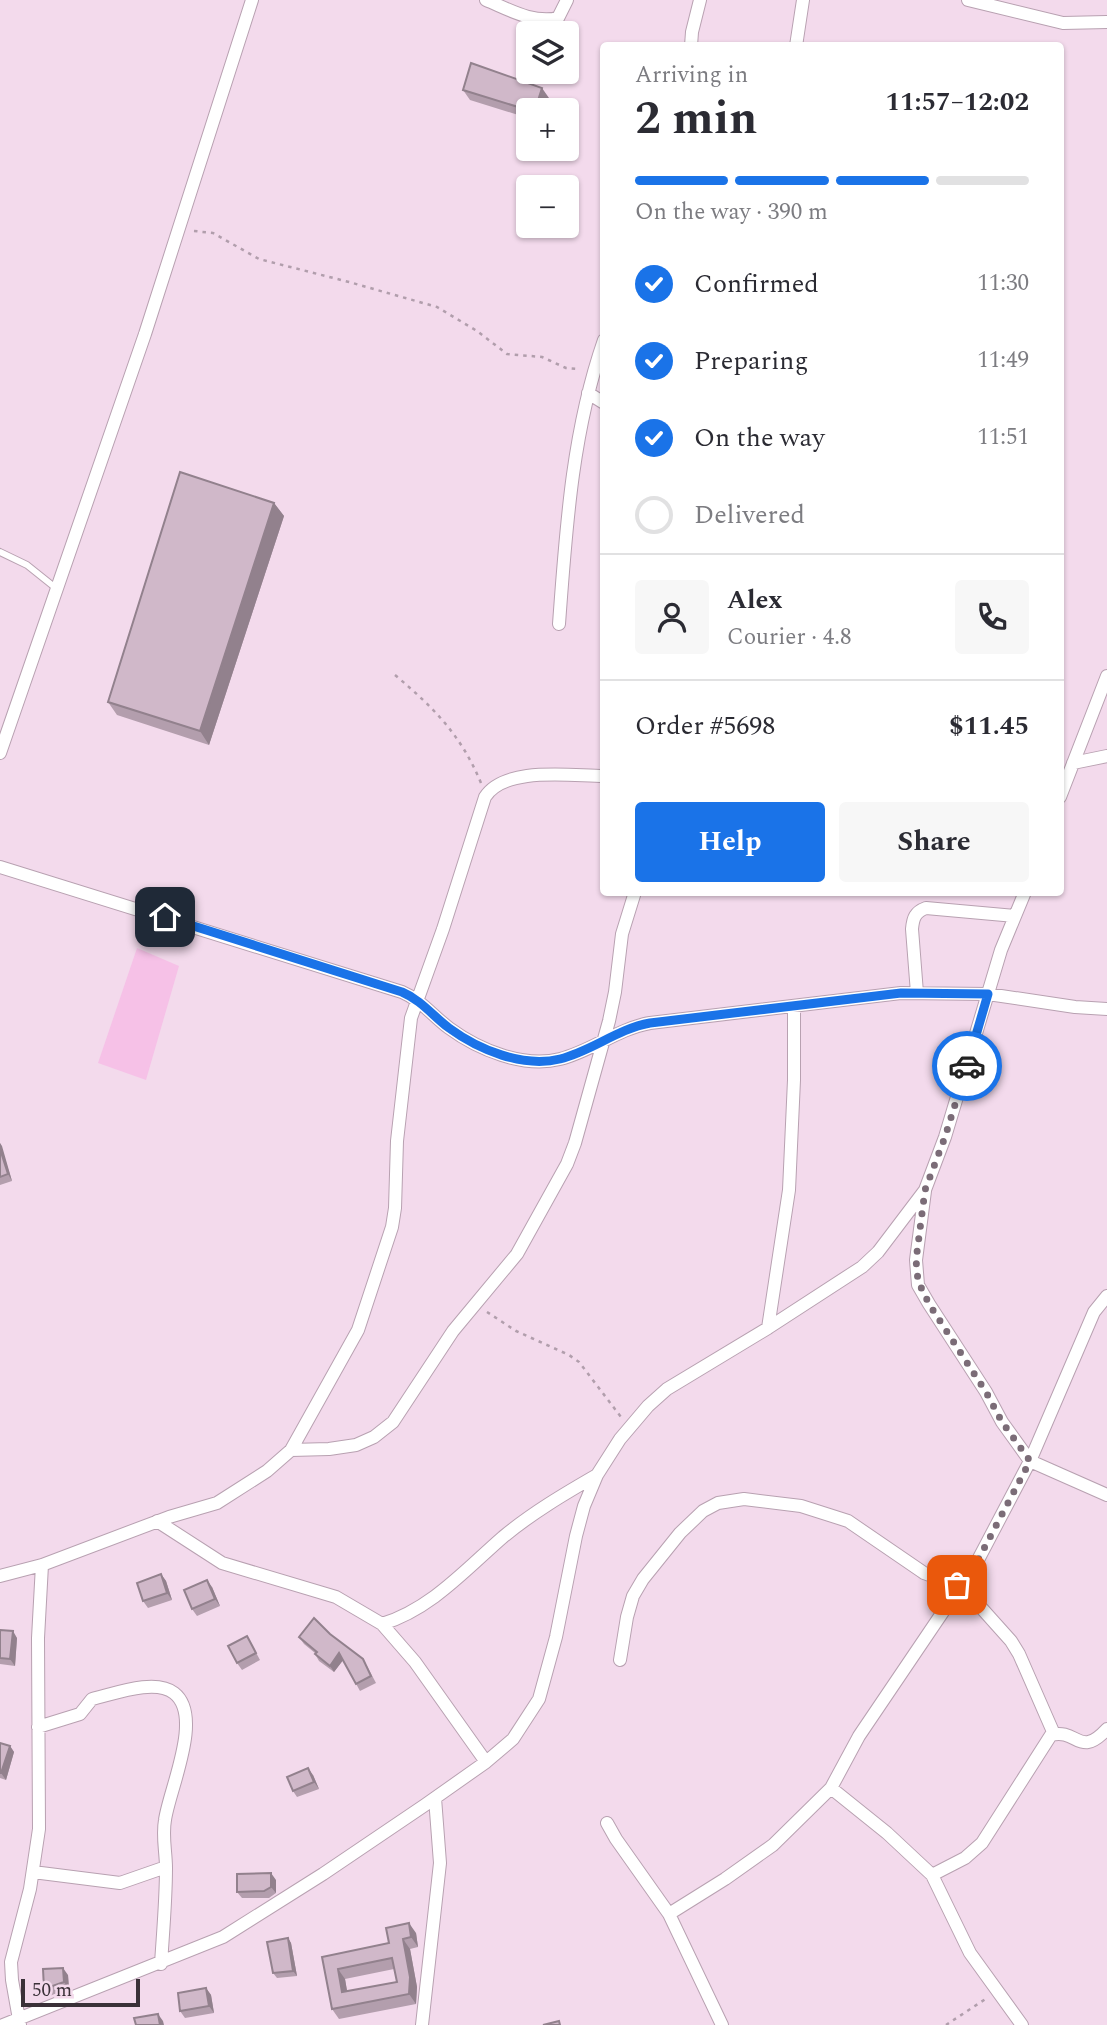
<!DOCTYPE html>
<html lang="en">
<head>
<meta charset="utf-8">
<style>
	:root { --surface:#fff; --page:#f7f7f7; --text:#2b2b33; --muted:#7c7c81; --line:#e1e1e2; --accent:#1a73e8 }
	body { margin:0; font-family:Spectral,serif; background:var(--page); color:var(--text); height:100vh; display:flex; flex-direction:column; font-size:26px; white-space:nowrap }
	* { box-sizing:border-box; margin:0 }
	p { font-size:23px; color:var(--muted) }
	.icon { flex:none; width:38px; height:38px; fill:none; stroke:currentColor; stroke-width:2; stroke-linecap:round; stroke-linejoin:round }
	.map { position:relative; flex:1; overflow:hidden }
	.sheet { position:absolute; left:600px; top:42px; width:464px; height:854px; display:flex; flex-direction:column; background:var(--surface); border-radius:7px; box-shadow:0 2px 5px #0004 }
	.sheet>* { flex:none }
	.buttons { position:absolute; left:516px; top:21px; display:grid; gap:14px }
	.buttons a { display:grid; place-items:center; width:63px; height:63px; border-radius:7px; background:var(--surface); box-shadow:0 2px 5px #0004; font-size:35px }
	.scale { position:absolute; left:21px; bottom:18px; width:119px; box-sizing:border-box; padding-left:7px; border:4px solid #3a3138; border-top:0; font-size:19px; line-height:24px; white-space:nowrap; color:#3a3138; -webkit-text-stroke:5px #f3daec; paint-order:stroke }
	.pin { position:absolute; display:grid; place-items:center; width:60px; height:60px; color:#fff; margin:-30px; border-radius:14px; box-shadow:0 4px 10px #0006 }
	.courier { position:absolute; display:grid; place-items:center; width:70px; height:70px; margin:-35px; border:5px solid #1a73e8; border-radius:50%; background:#fff; color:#222; box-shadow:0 2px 9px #0007 }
	.summary em { font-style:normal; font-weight:700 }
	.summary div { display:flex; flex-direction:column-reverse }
	.summary { display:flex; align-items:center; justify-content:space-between; height:119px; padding:0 35px }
	h1 { font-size:46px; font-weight:700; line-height:52px }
	.bar { display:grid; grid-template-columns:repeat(4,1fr); gap:10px 7px; align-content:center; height:84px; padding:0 35px }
	.bar i { height:9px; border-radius:5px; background:var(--line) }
	.bar .current { background:var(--accent) }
	.bar p { grid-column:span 4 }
	.line { display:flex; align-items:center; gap:18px; padding:0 35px; border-top:2px solid var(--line) }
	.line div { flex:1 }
	.round { display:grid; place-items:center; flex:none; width:74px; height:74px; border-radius:7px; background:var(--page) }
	ol { padding:0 35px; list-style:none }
	li { display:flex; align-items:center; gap:21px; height:77px }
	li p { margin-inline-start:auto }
	li .icon { padding:7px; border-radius:50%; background:var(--accent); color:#fff; stroke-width:4 }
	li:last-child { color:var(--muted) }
	li i { width:38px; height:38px; border:4px solid var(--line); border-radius:50% }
	.primary-button { display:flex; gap:14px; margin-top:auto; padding:14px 35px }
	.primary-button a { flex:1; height:80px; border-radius:7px; background:var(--accent); color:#fff; font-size:28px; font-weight:700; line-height:80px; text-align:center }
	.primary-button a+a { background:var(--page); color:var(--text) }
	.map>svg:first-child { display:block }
	.green { fill:#f6c1e7 }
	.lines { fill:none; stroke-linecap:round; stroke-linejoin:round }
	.lane-casing { stroke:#b8a1b1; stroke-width:8 }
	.street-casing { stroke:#b8a1b1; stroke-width:14 }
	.path { stroke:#b19eac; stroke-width:2.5; stroke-dasharray:3.5 5; stroke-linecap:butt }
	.lane { stroke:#fff; stroke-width:6 }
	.street { stroke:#fff; stroke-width:12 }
	.wall { fill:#b39ead; fill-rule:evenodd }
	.shaded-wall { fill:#92818d }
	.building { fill:#d0b8c9; stroke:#92818d; stroke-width:2; fill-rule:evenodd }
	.done { stroke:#7b6c77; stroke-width:7; stroke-dasharray:0 12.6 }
	.route { stroke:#1a73e8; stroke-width:9 }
</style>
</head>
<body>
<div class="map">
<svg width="1107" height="2025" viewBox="0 0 1107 2025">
	<rect width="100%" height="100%" fill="#f3daec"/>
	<path class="green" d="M137,948l42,18 -33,114 -48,-17z"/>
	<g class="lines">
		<defs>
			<path id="lane" d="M0,552l27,13 30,24"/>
			<path id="street" d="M486,0c22,9 47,24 72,18l9,-18
				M968,0l95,23 44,-1
				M691,46l1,-14 8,-32
				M796,46l7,-46
				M588,393l16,10
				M559,624c7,-95 13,-192 45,-284
				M0,753l145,-419 107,-334
				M1073,763l34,-7
				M1060,797l47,-121
				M0,867l402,125c19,8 31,24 47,36 30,22 74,40 111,31 32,-8 57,-30 90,-36l251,-30 87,1 87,13 32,2
				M917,993l-5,-64c1,-11 3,-17 14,-21l89,8
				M925,1191l-9,69 2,25 11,19 57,88 16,30 28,39 77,34
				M768,1328l21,-138 5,-110v-74
				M291,1450l38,-1 27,-4 18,-8 19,-15 60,-91 64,-77 50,-90 8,-21 34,-122 6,-29 7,-58 13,-42
				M157,1521l65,42 114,34 46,27 33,38 71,100
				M0,1576l42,-11 127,-48 48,-14 50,-32 24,-21 67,-120 34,-103 3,-19 2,-67 14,-123 32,-89 42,-132c20,-31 85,-21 119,-21
				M382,1624c49,-15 83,-54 121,-87 29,-24 61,-43 94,-62
				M620,1660l7,-43 6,-21 10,-17 37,-46 23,-22 15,-8 26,-4 57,7 47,15 76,52 33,12 11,8 43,48 8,13 35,80
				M38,1727l42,-13 12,-15c22,-5 63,-21 82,-6 30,23 -5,97 -9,127 -3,16 1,32 1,48 0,32 -3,64 -5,96
				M831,1788l56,45 45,42 38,78 52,72
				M607,1823l9,16 53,75 53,111
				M33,1872l87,11 46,-16
				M932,1875l33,-17 17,-15 69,-108c27,-7 28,24 56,-6
				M669,1914l56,-35 48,-34 58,-57 28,-52 119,-176 52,-99 64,-149 13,-16
				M3,2025l220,-88 100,-63 102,-69 61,-43 27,-23 26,-40 17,-62 20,-101 8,-30 13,-31 23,-36 28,-33 19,-17 101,-61 94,-61 16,-15 47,-62 20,-53 56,-187 24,-58
				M20,2025l-8,-45 -1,-18 19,-73 9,-60 -1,-191 4,-73
				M422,2025l18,-162 -5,-65"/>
		</defs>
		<use href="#lane" class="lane-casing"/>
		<use href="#street" class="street-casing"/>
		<path class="path" d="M194,231l19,2 46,26 90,23 88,25 40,24 30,23 35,3 24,11 14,1
			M395,675c39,33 66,60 86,108
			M487,1312l29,19 53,24 10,7 42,55
			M946,2025l41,-27"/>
		<use href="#lane" class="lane"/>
		<use href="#street" class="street"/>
	</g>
	<path class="wall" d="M463,90l86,8 -4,12h-17v8l-58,-18z
		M274,503l10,13 -75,229 -92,-30 -9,-13z
		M0,1143l12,38 -12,4z
		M161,1574l5,7 6,19 -24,8 -5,-7z
		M212,1587l8,19 -23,10 -5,-7z
		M0,1630l17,8 -2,28 -15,-2z
		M330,1634l37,32 9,17 -16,8 -17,-31 -9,12 -15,-11 -4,-7v-1l-11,-9 -5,-7z
		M251,1643l9,17 -18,10 -5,-7z
		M0,1743l10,3 4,6 -8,28 -6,-2z
		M313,1775l6,14 -22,8 -4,-6z
		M276,1880v13l-7,5h-27l-5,-6z
		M416,1933l2,14 -8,2 7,38 -1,17 -77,15 -7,-10 -10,-52 67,-14zM394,1969l3,13 -50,9 -2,-12z
		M288,1938l3,5 6,33 -20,2 -4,-5z
		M68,1975l1,14 -20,7 -5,-7z
		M206,1988l5,7 3,18 -29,5 -5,-7z"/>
	<path class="shaded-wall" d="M542,88l7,10 -4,12h-10z
		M274,503l10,13 -75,229 -9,-14z
		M0,1143l2,3 10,35 -4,-7 -8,-25z
		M161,1574l5,7 6,19 -5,-7z
		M207,1580l5,7 8,19 -5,-7z
		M13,1631l4,7 -2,28 -5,-7z
		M339,1653l5,6 -10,13 -4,-6z
		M10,1746l4,6 -8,28 -5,-7z
		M308,1768l5,7 6,14 -5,-7z
		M271,1873l5,7v13l-5,-6z
		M409,1923l7,10 2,14 -7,-10z
		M288,1938l3,5 6,33 -4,-5z
		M403,1939l7,10 7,38 -1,17 -7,-10z
		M63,1968l5,7 1,14 -5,-7z
		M338,1969l7,10 4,23 -7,-10z
		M206,1988l5,7 3,18 -5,-7z
		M158,2014l5,7 1,4h-4z"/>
	<path class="building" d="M471,63l71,25 -7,22h-7l-65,-20z
		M180,472l94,31 -74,228 -92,-29z
		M0,1149l8,25 -8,3z
		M161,1574l6,19 -24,8 -6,-18z
		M207,1580l8,19 -23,10 -8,-19z
		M314,1618l16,16 33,25 8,17 -15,8 -17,-31 -9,13 -15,-12 2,-2 -18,-15z
		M0,1630l13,1 -3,28 -10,-1z
		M247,1636l9,17 -19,10 -9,-17z
		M0,1743l10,3 -9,27h-1z
		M308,1768l6,14 -21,9 -6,-14z
		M271,1873v14l-7,4 -27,1v-18z
		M409,1923l2,14 -8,2 7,38 -1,17 -77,15 -10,-52 67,-14 -3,-15zM392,1958l5,24 -55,10 -4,-23z
		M288,1938l5,33 -20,2 -6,-31z
		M63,1968l1,14 -20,7 -1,-20z
		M206,1988l3,18 -29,5 -2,-18z
		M158,2014l2,11h-24l-2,-7z
		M559,2021l1,4h-17z"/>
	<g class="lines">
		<path class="done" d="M957,1585l4,2 17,-27 52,-99 -28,-39 -16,-30 -57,-88 -11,-23 -2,-21 9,-70 20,-53 22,-71"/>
		<path class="route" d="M165,917l237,75c19,8 31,24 47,36 30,22 74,40 111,31 32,-8 57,-30 90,-36l251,-30 87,1 -21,72"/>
	</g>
</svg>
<div class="buttons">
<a><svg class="icon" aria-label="layers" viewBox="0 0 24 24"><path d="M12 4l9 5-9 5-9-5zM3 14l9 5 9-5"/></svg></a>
<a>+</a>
<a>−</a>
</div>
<div class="scale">50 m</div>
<div class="pin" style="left:957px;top:1585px;background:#ea580c"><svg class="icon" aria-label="bag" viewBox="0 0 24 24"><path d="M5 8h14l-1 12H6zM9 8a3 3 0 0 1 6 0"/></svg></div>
<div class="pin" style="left:165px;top:917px;background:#1f2937"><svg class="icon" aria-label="home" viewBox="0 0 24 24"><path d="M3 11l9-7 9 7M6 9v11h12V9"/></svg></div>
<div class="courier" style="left:967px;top:1066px"><svg class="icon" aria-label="car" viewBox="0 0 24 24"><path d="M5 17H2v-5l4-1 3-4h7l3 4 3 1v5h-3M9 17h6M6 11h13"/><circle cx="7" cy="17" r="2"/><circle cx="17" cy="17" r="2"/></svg></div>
<section class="sheet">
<div class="summary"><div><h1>2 min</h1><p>Arriving in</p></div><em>11:57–12:02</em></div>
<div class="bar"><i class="current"></i><i class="current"></i><i class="current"></i><i></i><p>On the way · 390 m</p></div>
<ol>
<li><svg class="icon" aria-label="check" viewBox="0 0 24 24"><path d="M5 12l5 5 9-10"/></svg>Confirmed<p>11:30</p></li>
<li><svg class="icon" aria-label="check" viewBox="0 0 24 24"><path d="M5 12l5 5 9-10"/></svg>Preparing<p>11:49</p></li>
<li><svg class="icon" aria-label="check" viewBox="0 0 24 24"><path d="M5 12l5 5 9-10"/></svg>On the way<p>11:51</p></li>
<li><i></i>Delivered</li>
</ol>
<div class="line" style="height:126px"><a class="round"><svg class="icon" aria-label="person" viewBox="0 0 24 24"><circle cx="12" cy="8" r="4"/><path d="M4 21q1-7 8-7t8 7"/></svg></a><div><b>Alex</b><p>Courier · 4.8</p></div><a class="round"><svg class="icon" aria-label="phone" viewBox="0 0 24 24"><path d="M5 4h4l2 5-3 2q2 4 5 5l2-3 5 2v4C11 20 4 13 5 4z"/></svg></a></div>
<div class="line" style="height:91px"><div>Order #5698</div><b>$11.45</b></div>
<div class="primary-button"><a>Help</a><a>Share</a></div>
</section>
</div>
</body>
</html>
